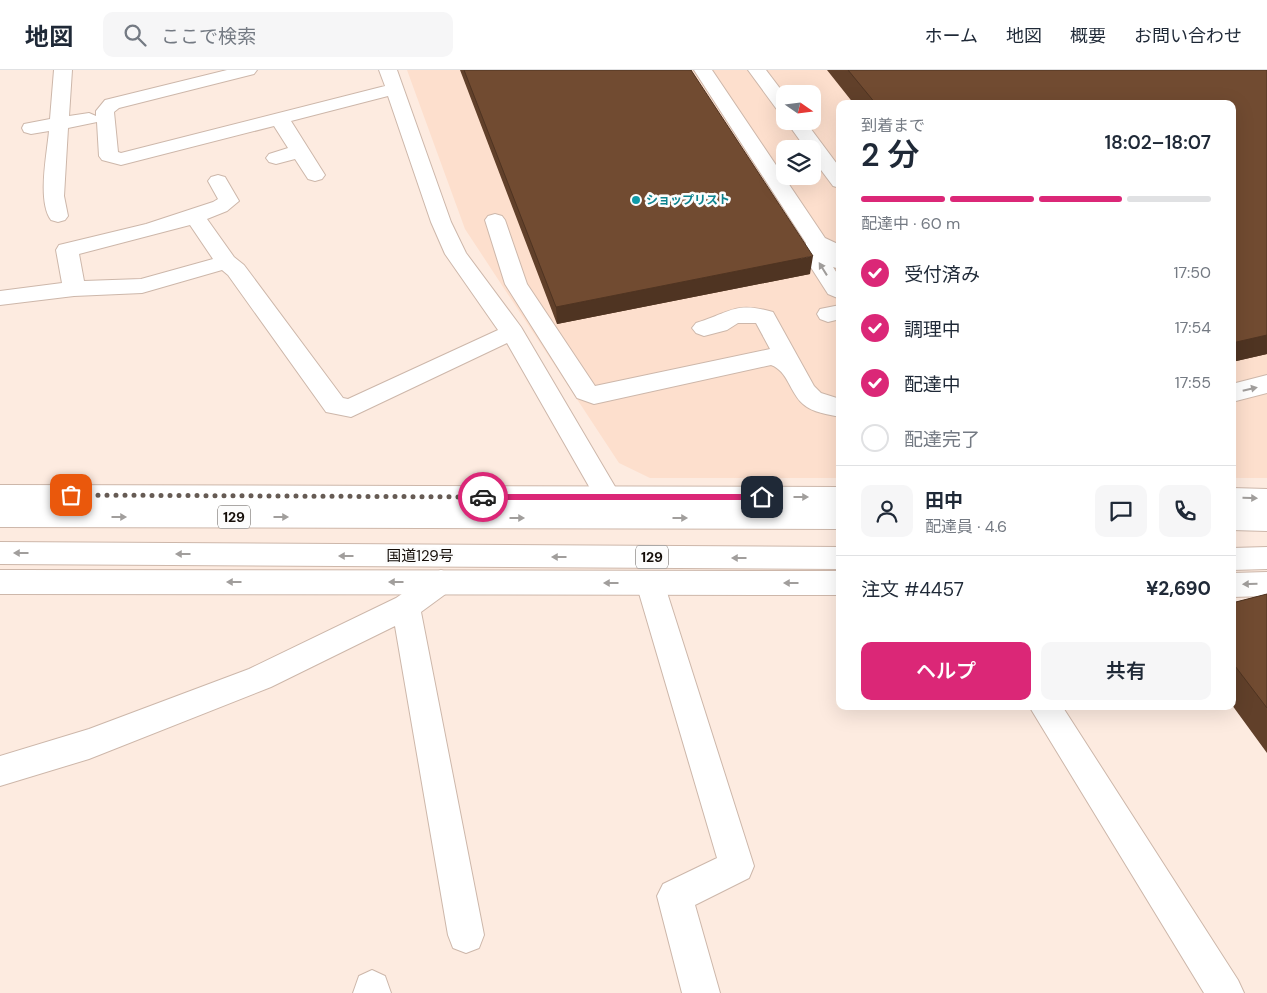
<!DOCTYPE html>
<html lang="ja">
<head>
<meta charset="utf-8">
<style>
	:root { --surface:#fff; --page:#f6f6f7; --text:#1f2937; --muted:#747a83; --line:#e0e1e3; --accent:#db2777 }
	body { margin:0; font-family:"DM Sans","Noto Sans JP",sans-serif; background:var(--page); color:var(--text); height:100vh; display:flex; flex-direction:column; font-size:19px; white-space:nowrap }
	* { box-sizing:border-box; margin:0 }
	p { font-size:16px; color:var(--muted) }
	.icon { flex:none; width:28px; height:28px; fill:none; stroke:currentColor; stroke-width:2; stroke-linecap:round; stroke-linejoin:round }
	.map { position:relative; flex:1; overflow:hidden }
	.drawer { position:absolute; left:836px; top:30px; width:400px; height:610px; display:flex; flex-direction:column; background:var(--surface); border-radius:10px; box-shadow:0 5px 20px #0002 }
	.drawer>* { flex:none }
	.needle { width:32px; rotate:104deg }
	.fabs { position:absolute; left:776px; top:15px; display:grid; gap:10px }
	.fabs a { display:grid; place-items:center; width:45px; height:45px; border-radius:10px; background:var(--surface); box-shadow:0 5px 20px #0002; font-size:25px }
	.pin { position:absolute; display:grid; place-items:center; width:42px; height:42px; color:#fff; margin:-21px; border-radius:10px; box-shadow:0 2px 8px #0006 }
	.courier { position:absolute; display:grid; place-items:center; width:50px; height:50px; margin:-25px; border:4px solid #db2777; border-radius:50%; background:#fff; color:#222; box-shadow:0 1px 6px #0007 }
	.headline em { font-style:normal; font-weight:600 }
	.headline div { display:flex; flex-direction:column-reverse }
	.headline { display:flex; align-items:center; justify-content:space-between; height:85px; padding:0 25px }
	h1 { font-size:32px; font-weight:600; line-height:38px }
	.bar { display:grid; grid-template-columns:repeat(4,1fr); gap:8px 5px; align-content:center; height:60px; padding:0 25px }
	.bar i { height:6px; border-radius:4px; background:var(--line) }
	.bar .on { background:var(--accent) }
	.bar p { grid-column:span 4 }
	.line { display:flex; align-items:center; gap:12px; padding:0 25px; border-top:1px solid var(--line) }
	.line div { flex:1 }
	.round { display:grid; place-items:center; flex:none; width:52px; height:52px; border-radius:10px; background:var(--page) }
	ol { padding:0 25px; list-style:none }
	li { display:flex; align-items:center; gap:15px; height:55px }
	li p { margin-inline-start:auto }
	li .icon { padding:5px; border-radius:50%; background:var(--accent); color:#fff; stroke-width:4 }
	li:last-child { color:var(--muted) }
	li i { width:28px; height:28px; border:2px solid var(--line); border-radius:50% }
	.cta { display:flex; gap:10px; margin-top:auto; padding:10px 25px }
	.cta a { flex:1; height:58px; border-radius:10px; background:var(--accent); color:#fff; font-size:20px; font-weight:600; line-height:58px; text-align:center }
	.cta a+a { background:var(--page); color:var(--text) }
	header { display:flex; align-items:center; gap:30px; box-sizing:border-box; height:70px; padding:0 25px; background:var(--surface); border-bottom:1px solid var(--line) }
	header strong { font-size:24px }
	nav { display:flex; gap:28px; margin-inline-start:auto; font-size:18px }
	.search { width:350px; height:45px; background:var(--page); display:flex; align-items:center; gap:12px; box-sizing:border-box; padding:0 18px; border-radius:10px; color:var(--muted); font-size:19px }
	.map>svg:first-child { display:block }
	.built { fill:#fddfcd; fill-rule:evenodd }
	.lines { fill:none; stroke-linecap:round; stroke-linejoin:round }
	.minor-casing { stroke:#cdb7aa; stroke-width:2 }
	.highway-casing { stroke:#cdb7aa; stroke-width:2 }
	.minor { fill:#fff; fill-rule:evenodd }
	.highway { fill:#fff; fill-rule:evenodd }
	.wall { fill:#61402a }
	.shaded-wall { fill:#4f3422 }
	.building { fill:#714b31; stroke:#4f3422 }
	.oneway { fill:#a19e9c }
	.route { fill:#db2777 }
	.done { stroke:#665b54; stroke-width:5; stroke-dasharray:0 9 }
	.culture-dot { fill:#0f9aa8; stroke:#fcfcfc; stroke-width:2 }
	.labels { text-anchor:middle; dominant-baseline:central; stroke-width:5; stroke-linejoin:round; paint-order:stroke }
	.far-culture-label { font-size:12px; font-weight:bold; fill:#0d838f; stroke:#fcfcfc; text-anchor:start }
	.shield { fill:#fcfcfc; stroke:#5a5551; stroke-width:1 }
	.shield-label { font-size:14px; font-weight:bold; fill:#140d08 }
	.street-label { font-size:15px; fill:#140d08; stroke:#fcfcfc }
</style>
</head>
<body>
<header>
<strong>地図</strong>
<div class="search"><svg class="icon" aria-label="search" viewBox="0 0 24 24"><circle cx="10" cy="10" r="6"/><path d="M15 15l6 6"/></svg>ここで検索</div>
<nav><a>ホーム</a><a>地図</a><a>概要</a><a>お問い合わせ</a></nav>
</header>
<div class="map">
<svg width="1267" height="923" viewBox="0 0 1267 923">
	<rect width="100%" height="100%" fill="#fdebe0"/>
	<path class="built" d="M407,0h860v408h-34l-1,-374h-392v374h-190l-31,-15 -154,-234zM785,24h27v27h-27zM785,79h27v27h-27z"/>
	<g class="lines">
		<defs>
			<path id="minor" d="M54,0h18l-3,46 20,-3 7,3v-5l9,-11 122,-30h30l-3,4 -135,34 -5,4 4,40 3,1 264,-67 -6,-16h18l54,152 15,31 55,74 96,163 4,7 -4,7 -9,3 -9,-3 -92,-161 -156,74 -25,-5 -98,-137 -6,-5 -80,23 -68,3 -74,9v-14l62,-8 -6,-33 3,-5 87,-21 67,-22 5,-3 -10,-18 3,-4 7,-2 7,2 14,24 -12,10 -20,8 27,38 10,8 99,133 5,1 150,-69 -53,-76 -14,-32 -43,-126 -97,25 34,54 -3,4 -7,2 -7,-2 -13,-20 -19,5 -7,-2 -3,-4 3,-4 19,-6 -14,-22 -153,39 -19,-5 -3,-4 -2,-34 -29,6 -4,68 4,20 -3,4 -7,2 -7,-2c-14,-19 -4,-66 -2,-89l-18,3 -7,-2 -2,-4 2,-4 26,-5zM190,155l23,34 -72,20 -57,2 -5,-27z
				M694,0h18l113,168 15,7v24l-7,-2 7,11v21l-12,-5 -25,-39 3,-12z
				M748,0h18l19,25v18l-7,-2z
				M786,51h19l35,47v20l-7,-2 -21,-28v-9h-6z
				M495,144l7,2 3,4 22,64 68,102 175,-37 -14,-26h-18l-11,7 -23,6 -8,-3 -4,-5 4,-5c34,-10 38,-22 77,-11l41,74 7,7 19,6v18c-12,-3 -27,-4 -37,-13 -13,-11 -15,-33 -32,-39l-177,39 -17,-6 -72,-114 -20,-64 3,-4z
				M840,235v14l-12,3 -8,-3 -3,-5 3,-5z
				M1267,305v18l-35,9v-18z
				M441,500l10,4 4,8 -4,8 -30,22 63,323 -5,13 -13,5 -13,-5 -5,-13 -53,-309 -124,61 -182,72 -89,27v-30l89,-27 160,-60 147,-71 35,-24z
				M650,501l10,4 4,8 90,283 -5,12 -54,27 25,88h-38l-25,-97 6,-12 54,-26 -81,-275 4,-8z
				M1029,636h33l176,274 6,13h-40z
				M372,900l13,6 6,17h-38l6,-17z"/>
			<path id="highway" d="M0,415l840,2v20l-840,-2z
				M1232,418l35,1v20l-35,-1z
				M0,435l840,2v22l-840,-2z
				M1232,438l35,1v22l-35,-1z
				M0,472l840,5v22l-840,-5z
				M1267,477v22l-35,1v-22z
				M0,500l840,1v24l-840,-1z
				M1267,502v24l-35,1v-24z"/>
		</defs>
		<use href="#minor" class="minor-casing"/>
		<use href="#highway" class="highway-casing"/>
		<use href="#minor" class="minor"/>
		<use href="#highway" class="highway"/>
	</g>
	<path class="wall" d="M460,0h231l119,204 -253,50z
		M827,0h440v284l-35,8v-258h-378z
		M1267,524v159l-35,-48v-102z"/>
	<path class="shaded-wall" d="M813,186l-3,18 -253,50 -1,-17z
		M1267,265v19l-35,8v-19z"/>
	<path class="building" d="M464,0h227l122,186 -257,51z
		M848,0h419v265l-35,8v-239h-356z
		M1267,524v114l-35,-46v-59z"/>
	<defs><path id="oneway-solid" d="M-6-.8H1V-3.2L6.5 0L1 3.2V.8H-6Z" transform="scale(1.25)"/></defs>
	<g class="oneway">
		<use href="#oneway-solid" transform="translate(823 199) rotate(-122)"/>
		<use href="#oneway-solid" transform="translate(1250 319) rotate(-13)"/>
		<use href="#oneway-solid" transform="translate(801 427)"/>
		<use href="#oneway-solid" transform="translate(1250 428) rotate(1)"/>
		<use href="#oneway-solid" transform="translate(119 447)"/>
		<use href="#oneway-solid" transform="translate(281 447)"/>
		<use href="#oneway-solid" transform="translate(517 448)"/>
		<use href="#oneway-solid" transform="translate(680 448)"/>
		<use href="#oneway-solid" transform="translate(21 483) rotate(-180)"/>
		<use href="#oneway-solid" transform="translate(183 484) rotate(-180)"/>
		<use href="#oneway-solid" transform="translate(346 486) rotate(-180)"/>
		<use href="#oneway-solid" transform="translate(559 487) rotate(-180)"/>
		<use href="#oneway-solid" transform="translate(739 488) rotate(-180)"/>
		<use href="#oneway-solid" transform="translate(234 512) rotate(-180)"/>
		<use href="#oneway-solid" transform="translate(396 512) rotate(-180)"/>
		<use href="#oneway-solid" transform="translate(611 513) rotate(-180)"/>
		<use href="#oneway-solid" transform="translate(791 513) rotate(180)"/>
		<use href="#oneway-solid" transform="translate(1250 514) rotate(178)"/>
	</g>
	<path class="route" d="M483,424h279l4,3 -4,3h-279l-4,-3z"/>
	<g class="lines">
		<path class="done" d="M71,425l412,2"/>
	</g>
	<circle class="culture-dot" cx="636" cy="130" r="5"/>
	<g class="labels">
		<g class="far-culture-label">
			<text x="646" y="130">ショップリスト</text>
		</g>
		<g class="shield">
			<rect x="218" y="435.5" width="32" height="23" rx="4"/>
			<rect x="636" y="475.5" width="32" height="23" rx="4"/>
		</g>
		<g class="shield-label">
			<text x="234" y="447">129</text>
			<text x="652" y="487">129</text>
		</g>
		<g class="street-label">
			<text x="420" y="486">国道129号</text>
		</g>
	</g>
</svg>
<div class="fabs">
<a><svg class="needle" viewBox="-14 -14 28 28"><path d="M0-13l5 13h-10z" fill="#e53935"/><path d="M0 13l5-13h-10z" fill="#747a83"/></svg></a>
<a><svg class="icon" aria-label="layers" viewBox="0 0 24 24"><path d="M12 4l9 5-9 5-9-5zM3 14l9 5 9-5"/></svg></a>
</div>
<div class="pin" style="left:71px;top:425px;background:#ea580c"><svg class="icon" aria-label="bag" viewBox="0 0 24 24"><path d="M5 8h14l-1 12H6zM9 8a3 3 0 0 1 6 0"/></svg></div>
<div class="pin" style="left:762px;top:427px;background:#1f2937"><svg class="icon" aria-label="home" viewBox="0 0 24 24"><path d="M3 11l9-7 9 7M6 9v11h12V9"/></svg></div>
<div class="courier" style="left:483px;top:427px"><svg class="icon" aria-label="car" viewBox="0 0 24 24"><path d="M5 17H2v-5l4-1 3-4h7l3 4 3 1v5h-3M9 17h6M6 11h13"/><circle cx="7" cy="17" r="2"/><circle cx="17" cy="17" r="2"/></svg></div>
<section class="drawer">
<div class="headline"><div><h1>2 分</h1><p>到着まで</p></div><em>18:02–18:07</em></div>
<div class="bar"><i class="on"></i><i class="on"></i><i class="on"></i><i></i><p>配達中 · 60 m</p></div>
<ol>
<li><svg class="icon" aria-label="check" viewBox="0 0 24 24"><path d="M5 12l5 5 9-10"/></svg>受付済み<p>17:50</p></li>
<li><svg class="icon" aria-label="check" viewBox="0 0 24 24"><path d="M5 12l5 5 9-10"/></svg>調理中<p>17:54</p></li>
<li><svg class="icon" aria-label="check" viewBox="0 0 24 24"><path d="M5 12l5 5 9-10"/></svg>配達中<p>17:55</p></li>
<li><i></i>配達完了</li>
</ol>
<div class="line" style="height:90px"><a class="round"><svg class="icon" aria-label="person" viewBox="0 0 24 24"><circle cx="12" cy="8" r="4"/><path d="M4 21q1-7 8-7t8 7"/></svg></a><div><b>田中</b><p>配達員 · 4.6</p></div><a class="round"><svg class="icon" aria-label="chat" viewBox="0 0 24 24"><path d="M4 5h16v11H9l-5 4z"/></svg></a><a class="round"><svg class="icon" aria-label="phone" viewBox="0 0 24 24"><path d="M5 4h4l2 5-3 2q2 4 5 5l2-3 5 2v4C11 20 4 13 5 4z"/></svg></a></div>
<div class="line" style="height:65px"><div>注文 #4457</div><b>¥2,690</b></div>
<div class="cta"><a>ヘルプ</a><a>共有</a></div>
</section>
</div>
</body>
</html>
